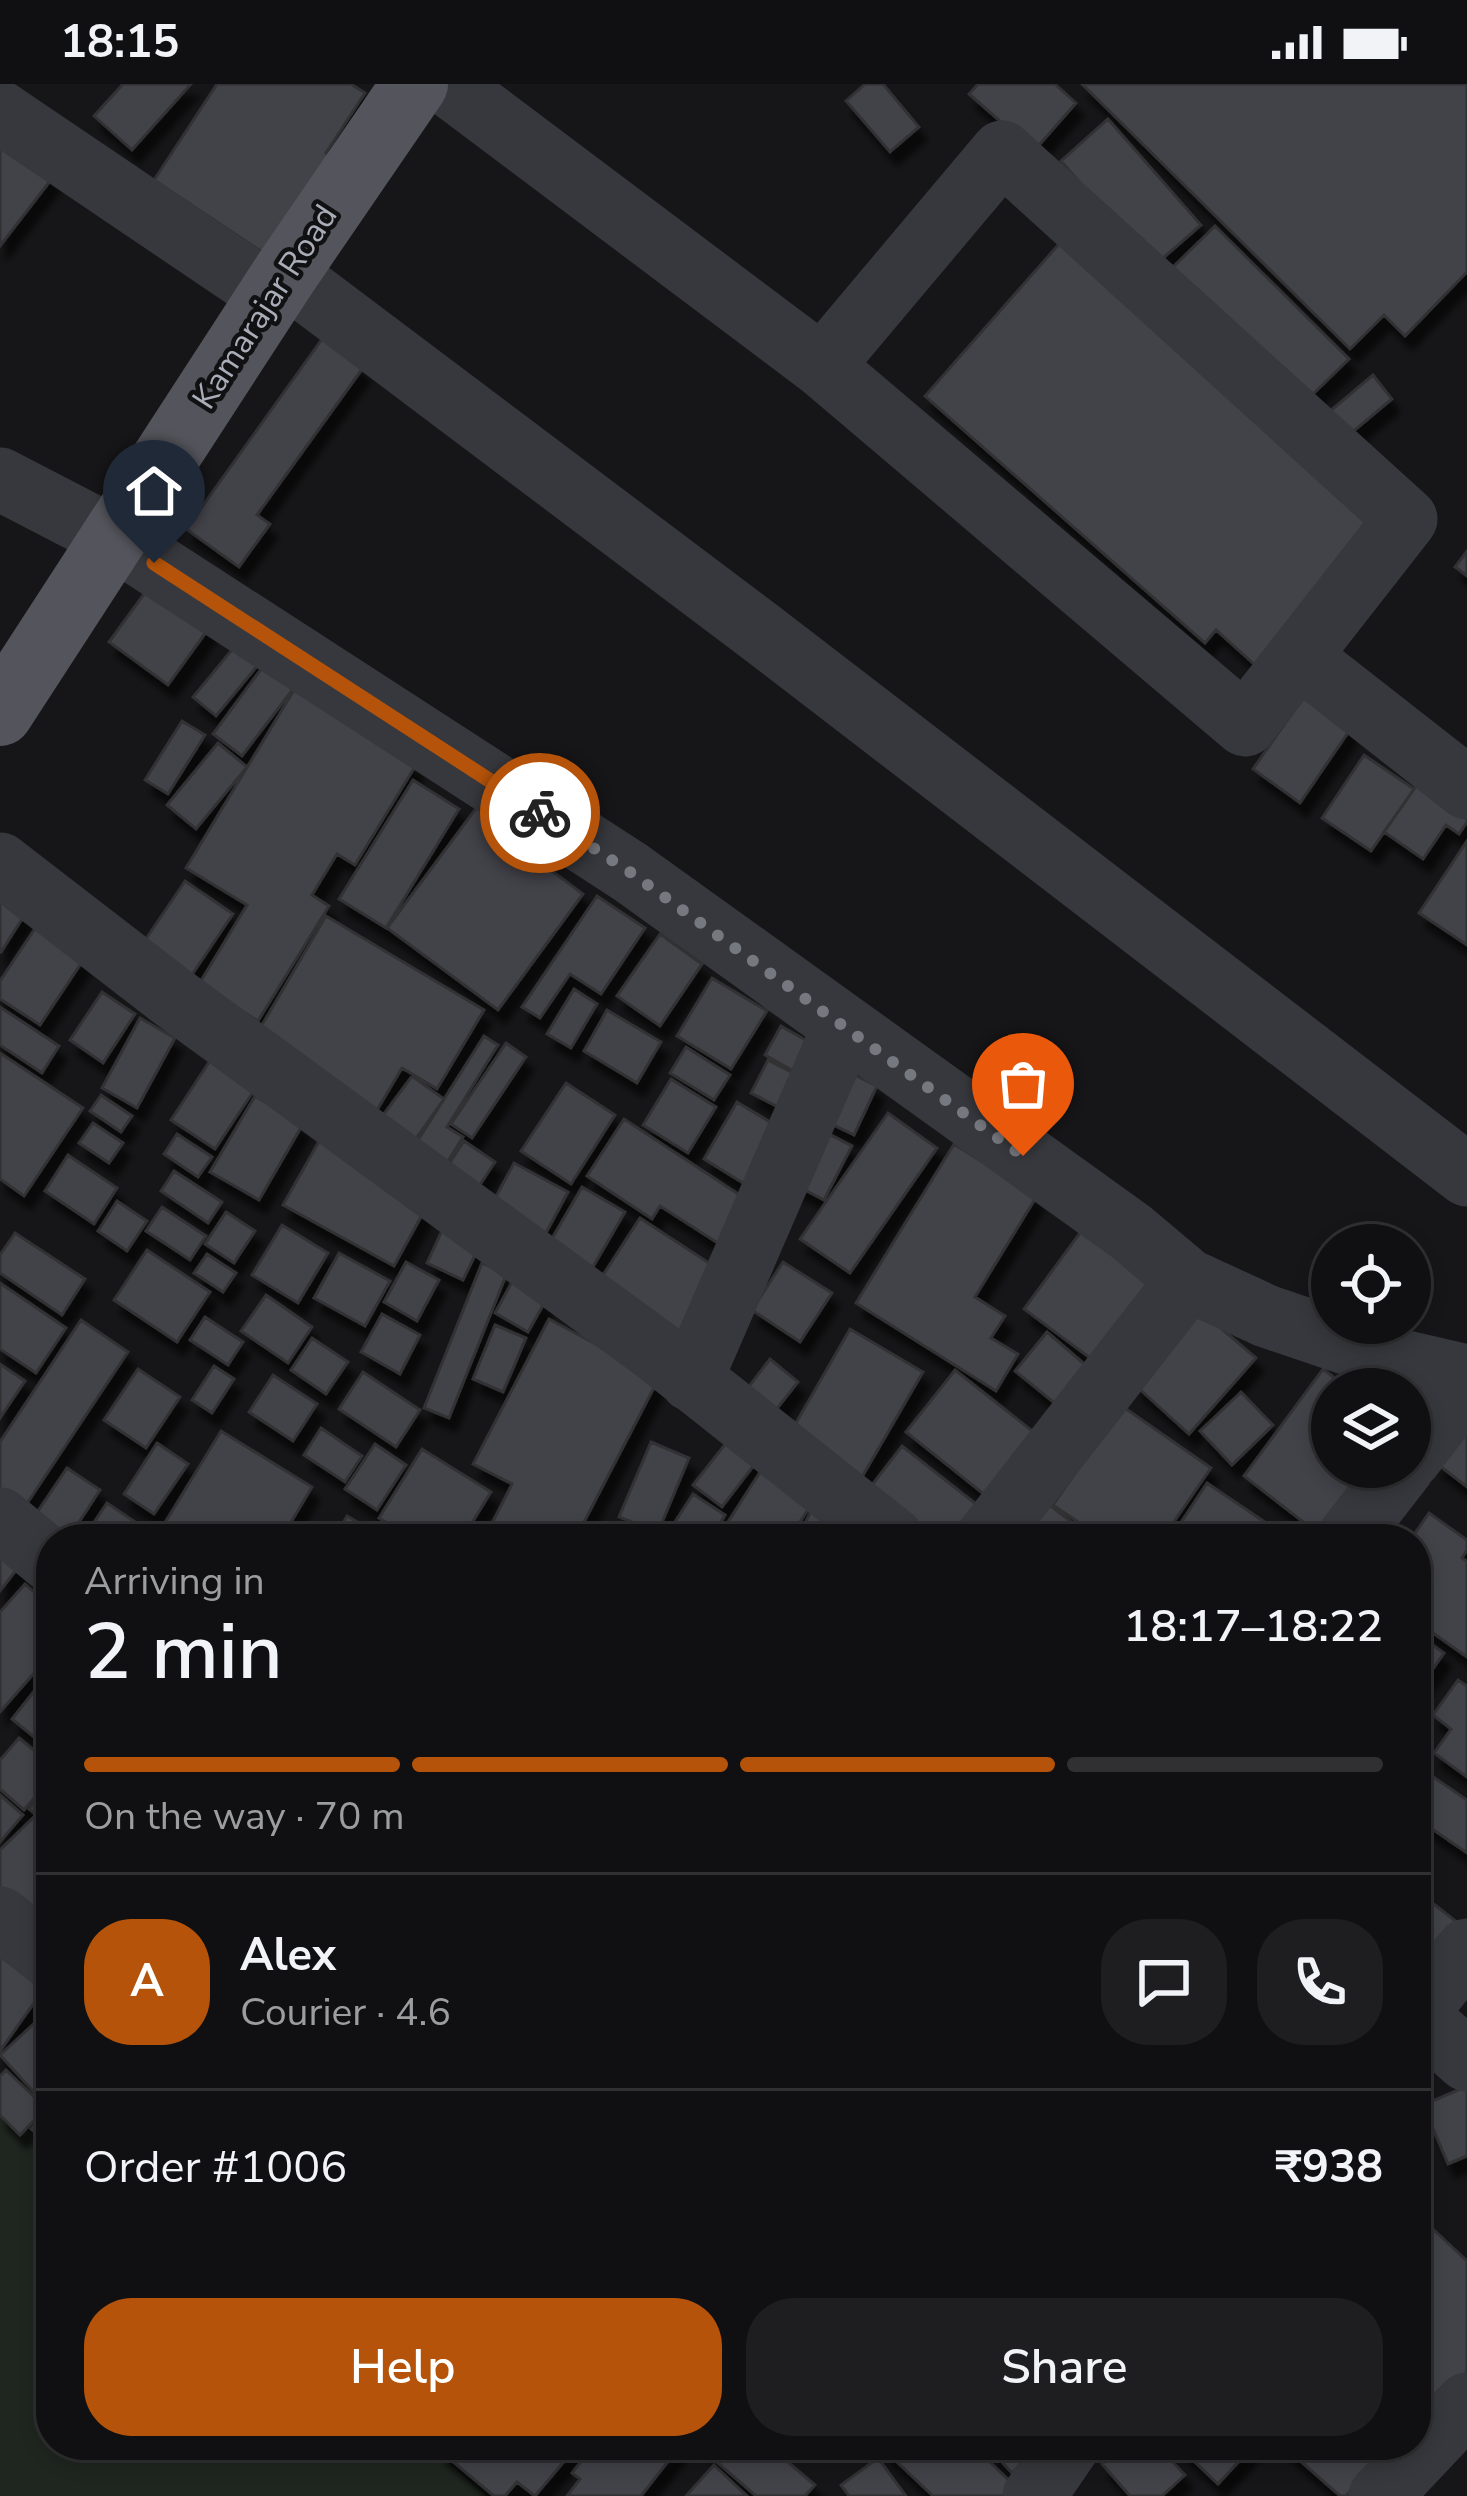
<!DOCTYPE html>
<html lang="en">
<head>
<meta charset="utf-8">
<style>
	:root { --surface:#101012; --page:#1e1e20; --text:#f1f3f6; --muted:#9c9d9f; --line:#303032; --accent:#b45309 }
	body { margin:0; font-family:"Nunito Sans",sans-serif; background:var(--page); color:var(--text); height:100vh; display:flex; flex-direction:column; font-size:45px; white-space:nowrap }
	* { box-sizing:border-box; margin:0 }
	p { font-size:39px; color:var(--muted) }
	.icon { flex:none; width:66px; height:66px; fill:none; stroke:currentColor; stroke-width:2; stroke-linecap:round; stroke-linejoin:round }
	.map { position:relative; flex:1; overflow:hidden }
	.side { position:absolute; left:36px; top:1440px; width:1395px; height:936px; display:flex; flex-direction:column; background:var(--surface); border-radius:48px; box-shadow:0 6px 18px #0003,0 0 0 3px var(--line) }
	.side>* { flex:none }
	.tools { position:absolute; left:1311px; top:1140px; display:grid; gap:24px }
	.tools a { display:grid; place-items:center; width:120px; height:120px; border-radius:50%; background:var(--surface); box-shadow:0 6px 18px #0003,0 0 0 3px var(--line); font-size:60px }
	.pin { position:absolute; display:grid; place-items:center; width:102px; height:102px; color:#fff; margin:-123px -51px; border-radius:50% 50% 50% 0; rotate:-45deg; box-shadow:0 0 12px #0007 }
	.pin .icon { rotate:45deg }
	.courier { position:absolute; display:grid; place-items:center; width:120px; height:120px; margin:-60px; border:9px solid #b45309; border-radius:50%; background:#fff; color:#222; box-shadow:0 3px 15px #0007 }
	.overview em { font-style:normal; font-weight:600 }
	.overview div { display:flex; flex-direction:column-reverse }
	.overview { display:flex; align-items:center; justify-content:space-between; height:204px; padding:0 48px }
	h1 { font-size:78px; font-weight:600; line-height:90px }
	.bar { display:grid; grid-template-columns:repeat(4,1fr); gap:18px 12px; align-content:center; height:144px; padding:0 48px }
	.bar i { height:15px; border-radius:9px; background:var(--line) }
	.bar .current { background:var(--accent) }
	.bar p { grid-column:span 4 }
	.line { display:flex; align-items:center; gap:30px; padding:0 48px; border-top:3px solid var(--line) }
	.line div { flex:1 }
	.round { display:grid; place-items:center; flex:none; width:126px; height:126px; border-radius:48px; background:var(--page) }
	.action { display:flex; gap:24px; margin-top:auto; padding:24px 48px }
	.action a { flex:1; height:138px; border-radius:48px; background:var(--accent); color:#fff; font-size:48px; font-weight:600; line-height:138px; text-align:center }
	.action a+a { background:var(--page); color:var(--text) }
	.status { display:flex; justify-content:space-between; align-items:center; height:84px; padding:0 60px; background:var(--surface); direction:ltr }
	.status svg { height:33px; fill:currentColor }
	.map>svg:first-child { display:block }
	.green { fill:#1f261f }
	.building { fill:#434348; stroke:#303034; stroke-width:3; filter:url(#shadow) }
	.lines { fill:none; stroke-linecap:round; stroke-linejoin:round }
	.minor { stroke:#37383d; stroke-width:63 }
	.major { stroke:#54555c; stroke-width:66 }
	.done { stroke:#76787f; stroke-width:12; stroke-dasharray:0 21.6 }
	.route { stroke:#b45309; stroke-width:15 }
	.labels { text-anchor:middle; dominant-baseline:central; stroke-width:9; stroke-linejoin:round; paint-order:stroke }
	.street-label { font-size:33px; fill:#a9adb7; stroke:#111113 }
</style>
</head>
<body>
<div class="status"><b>18:15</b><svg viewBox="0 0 49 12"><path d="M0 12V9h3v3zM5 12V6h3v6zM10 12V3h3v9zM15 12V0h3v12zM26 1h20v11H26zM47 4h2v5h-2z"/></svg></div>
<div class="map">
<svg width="1467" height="2412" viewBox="0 0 1467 2412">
	<defs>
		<filter id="shadow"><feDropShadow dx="7" dy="13" stdDeviation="3" flood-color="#0009"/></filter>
	</defs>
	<rect width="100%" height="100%" fill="#161618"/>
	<path class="green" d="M0,2027l51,36v298h377l58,51h-486z"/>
	<path class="building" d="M123,0h68l-59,66 -38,-34z
		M217,0h134l14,9 -39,60 4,3 -65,98 -111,-74z
		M865,0h18l36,43 -29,25 -44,-51z
		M978,0h77l21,19 -42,48 -65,-57z
		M1082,0h385v188l-62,64 -21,-21 -34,34z
		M1108,35l93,106 -48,42 -92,-106z
		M0,50l54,42 -54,70z
		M1215,142l134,133 -44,43 -134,-133z
		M1066,152l320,284 -130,146 -40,-36 -11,13 -280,-247z
		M322,255l41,29 -106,147 13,9 -31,43 -53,-38z
		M1373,291l19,24 -43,36 -20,-23z
		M1467,467v25l-12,-9z
		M154,496l58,44 -44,61 -59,-43z
		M240,556l23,19 -47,57 -23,-19z
		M267,577l30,23 -55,72 -29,-22z
		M1312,601l46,33 -58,85 -47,-34z
		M294,606l122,75 -61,100 -18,-11 -25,41 17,11 -71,115 -59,-37 48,-79 -61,-37z
		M182,637l23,14 -37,59 -23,-14z
		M218,659l29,24 -51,62 -29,-24z
		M1364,671l50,34 -43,62 -49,-33z
		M1424,691l43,31v16l-8,12 -13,-9 -23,34 -39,-27z
		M413,696l46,29 -73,119 -47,-29z
		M477,723l48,36 -4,5 62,46 -85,116 -111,-82z
		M1467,757v104l-48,-32z
		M185,797l48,33 -52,77 -48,-33z
		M0,801l31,20 -30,47 -1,-1z
		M597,812l48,32 -44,66 -31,-20 -30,44 -18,-11z
		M326,832l158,94 -47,79 -35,-21 -35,59 -108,-97z
		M36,843l48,32 -44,66 -40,-26v-18z
		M660,850l42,30 -42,62 -43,-30z
		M712,894l55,33 -36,58 -54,-33z
		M574,905l23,15 -26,44 -24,-14z
		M102,908l33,22 -32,49 -33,-23z
		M0,923l59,39 -17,27 -42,-28z
		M607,926l54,32 -24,41 -53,-32z
		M140,934l35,20 -38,70 -35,-20z
		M781,942l37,21 -16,29 -37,-21z
		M484,952l14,9 -51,82 16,10 -26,42 -31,-20z
		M506,959l20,14 -54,81 -21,-14z
		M686,963l44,28 -16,25 -44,-27z
		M0,969l83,55 -59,88 -24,-17z
		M211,975l44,30 -40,60 -44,-29z
		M768,976l29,15 -17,33 -29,-15z
		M836,982l41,20 -23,49 -41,-20z
		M412,992l32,23 -39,55 -33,-24z
		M671,995l45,28 -28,46 -45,-28z
		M566,999l49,32 -44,69 -50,-33z
		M101,1011l31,21 -11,16 -31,-21z
		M255,1012l48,28 -44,76 -49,-28z
		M737,1018l48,29 -34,57 -47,-29z
		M888,1029l49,35 -87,125 -50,-34z
		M624,1035l131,86 -28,44 -67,-43 -8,13 -65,-43z
		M93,1039l30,20 -14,20 -30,-20z
		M812,1041l40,21 -28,54 -40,-21z
		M177,1050l35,23 -14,20 -34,-23z
		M322,1052l110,61 -38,69 -111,-61z
		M464,1057l31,21 -25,38 -31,-21z
		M954,1060l83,52 -62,101 30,19 -14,22 27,16 -22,37 -140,-88z
		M68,1071l49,33 -23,36 -49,-33z
		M514,1079l54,29 -29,54 -54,-29z
		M174,1087l48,31 -14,21 -47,-32z
		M582,1103l43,25 -39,67 -43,-25z
		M117,1117l30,20 -20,30 -29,-20z
		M162,1123l44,29 -16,24 -44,-29z
		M226,1128l29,19 -21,32 -29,-19z
		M640,1134l89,58 -46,71 -89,-58z
		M1088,1138l74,55 -64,87 -74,-55z
		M445,1140l37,17 -19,39 -36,-17z
		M282,1141l46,28 -30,50 -46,-28z
		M15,1149l70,46 -23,36 -62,-42v-18z
		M147,1166l63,42 -33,50 -63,-42z
		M339,1169l51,28 -25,45 -51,-28z
		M207,1170l29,19 -13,19 -29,-19z
		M406,1178l33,18 -22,41 -33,-19z
		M783,1178l49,31 -32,49 -48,-32z
		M482,1179l25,10 -58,145 -25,-10z
		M512,1198l34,18 -18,32 -33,-19z
		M0,1199l66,45 -30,45 -36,-24z
		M266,1211l46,32 -24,36 -47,-32z
		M1201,1227l55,47 -67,76 -54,-49z
		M382,1230l38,21 -20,39 -39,-22z
		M205,1233l38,25 -15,23 -38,-25z
		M549,1235l110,59 -77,148 -2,-2 -7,15h-89l28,-55 -39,-20z
		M81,1236l47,32 -102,153 -26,-17v-46z
		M495,1241l31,13 -23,54 -30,-13z
		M850,1245l73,43 -61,105 -73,-42z
		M1047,1248l42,36 -31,38 -43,-35z
		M312,1254l36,24 -22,32 -35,-24z
		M770,1275l28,23 -33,42 -28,-22z
		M0,1280l25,17 -25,37z
		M214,1282l20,13 -22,34 -20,-13z
		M138,1285l42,28 -34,51 -42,-28z
		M1323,1285l26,20h-17v78h40l-52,68 -76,-59z
		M955,1286l85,67 -49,63 -85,-68z
		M363,1288l57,38 -24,37 -57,-38z
		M273,1291l44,29 -24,37 -44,-29z
		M1241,1308l32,33 -41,40 -32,-34z
		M1122,1322l89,62 -49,71h-59l-50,-34z
		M1467,1340v63l-31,-24z
		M321,1344l41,28 -17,26 -41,-27z
		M737,1345l28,22 -43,56 -29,-22z
		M221,1347l91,56 -31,52h-126z
		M651,1358l38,16 -31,74 -39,-15z
		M157,1359l31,21 -34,50 -30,-20z
		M375,1360l31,21 -29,45 -32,-21z
		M902,1362l83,65 -22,28h-48l-53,-41z
		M422,1365l69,43 -29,47h-48l-35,-21z
		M67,1384l33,22 -32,49 -36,-19z
		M760,1388l51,33 -22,34h-72z
		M1207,1399l83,56h-120z
		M693,1410l32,21 -14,24h-47z
		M107,1419l34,23 -9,13h-49z
		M1048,1420l46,35h-72z
		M812,1425l46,30h-61z
		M1429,1429l38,27v10l-5,8 5,3v96l-51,-36v-82h-5z
		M347,1432l40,23h-53z
		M0,1463l21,17 -21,27z
		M25,1500l26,23v47l-51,58v-100z
		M1416,1549l28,20 -28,40z
		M51,1586v81l-39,-32z
		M1458,1596l9,6v91l-33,-24 17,-24 -18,-14z
		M19,1654l32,26v14l-27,32 -24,-21v-29z
		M1416,1681l51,35v53l-51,-35z
		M51,1698v45l-22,-18z
		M0,1711l23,20 -23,27z
		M36,1731l15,17v59l-33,31 -18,-19v-53z
		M1416,1806l42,33 -34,42 -8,-6z
		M0,1869l46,33 -46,65z
		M51,1924v81l-11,10 -40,-44z
		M6,1986l40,38 -26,27 -20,-20v-39z
		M1467,2002v70l-19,8 -25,-59z
		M51,2023v40l-20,-18z
		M1416,2131l13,13 -13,14z
		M1434,2146l33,31v111l-51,54v-177z
		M443,2361h135l-43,51 -18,-14 -12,14h-11l-55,-46z
		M594,2361h87l-40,51h-74l13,-17 -8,-6z
		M712,2361h56l47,40 -10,11h-49l-51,-44z
		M879,2361h93l43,41 -9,10h-73z
		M986,2361h54l-28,28z
		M1123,2361h34l28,30 -23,21h-32l-28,-32z
		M1177,2361h77l-36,39z
		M1282,2361h109l-45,51h-6z
		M878,2374l28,38h-57l-8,-11z
		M714,2381l33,31h-61z"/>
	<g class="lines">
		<path class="minor" d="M447,0l375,282 180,-214 404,367 -161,206 -423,-359
			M0,28l272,184
			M285,190l474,357 708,544
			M0,395l114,59 516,334 501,360 57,48 78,36 127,43 74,17
			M1324,592l143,112
			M0,780l171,132 484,354 238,189
			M691,1296l153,-353
			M1410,1374l57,-74
			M0,1435l51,42
			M986,1455l202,-259
			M1347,1455l56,-72
			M0,1834l51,40
			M1416,1929l51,-63
			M1416,1931l51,45
			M1034,2412l35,-51
			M1380,2412l87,-92"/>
		<path class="major" d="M0,629l285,-439 130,-190"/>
	</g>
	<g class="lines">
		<path class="done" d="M540,729l90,59 393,284"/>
		<path class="route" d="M154,479l386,250"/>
	</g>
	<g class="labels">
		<g class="street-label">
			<text transform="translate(265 223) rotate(-57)">Kamarajar Road</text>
		</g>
	</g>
</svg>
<div class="tools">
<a><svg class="icon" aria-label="locate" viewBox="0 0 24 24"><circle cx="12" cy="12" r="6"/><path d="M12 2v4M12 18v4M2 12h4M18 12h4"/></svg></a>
<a><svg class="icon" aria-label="layers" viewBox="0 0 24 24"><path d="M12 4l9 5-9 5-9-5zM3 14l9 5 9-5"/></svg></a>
</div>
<div class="pin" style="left:1023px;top:1072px;background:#ea580c"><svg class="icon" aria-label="bag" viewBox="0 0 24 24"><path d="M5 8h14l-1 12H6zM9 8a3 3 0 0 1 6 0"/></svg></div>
<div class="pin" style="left:154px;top:479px;background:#1f2937"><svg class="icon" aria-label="home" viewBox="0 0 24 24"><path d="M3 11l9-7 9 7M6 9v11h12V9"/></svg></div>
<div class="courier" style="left:540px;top:729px"><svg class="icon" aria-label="bike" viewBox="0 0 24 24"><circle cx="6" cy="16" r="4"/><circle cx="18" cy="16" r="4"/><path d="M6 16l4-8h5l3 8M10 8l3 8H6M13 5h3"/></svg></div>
<section class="side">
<div class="overview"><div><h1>2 min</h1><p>Arriving in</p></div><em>18:17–18:22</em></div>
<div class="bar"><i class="current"></i><i class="current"></i><i class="current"></i><i></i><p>On the way · 70 m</p></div>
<div class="line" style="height:216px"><b class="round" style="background:var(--accent);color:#fff">A</b><div><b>Alex</b><p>Courier · 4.6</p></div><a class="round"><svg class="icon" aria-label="chat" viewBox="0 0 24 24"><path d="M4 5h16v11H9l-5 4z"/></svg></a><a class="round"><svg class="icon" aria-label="phone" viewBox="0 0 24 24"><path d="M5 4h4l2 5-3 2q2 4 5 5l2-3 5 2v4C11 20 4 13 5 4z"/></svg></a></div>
<div class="line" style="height:156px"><div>Order #1006</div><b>₹938</b></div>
<div class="action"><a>Help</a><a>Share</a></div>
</section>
</div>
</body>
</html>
